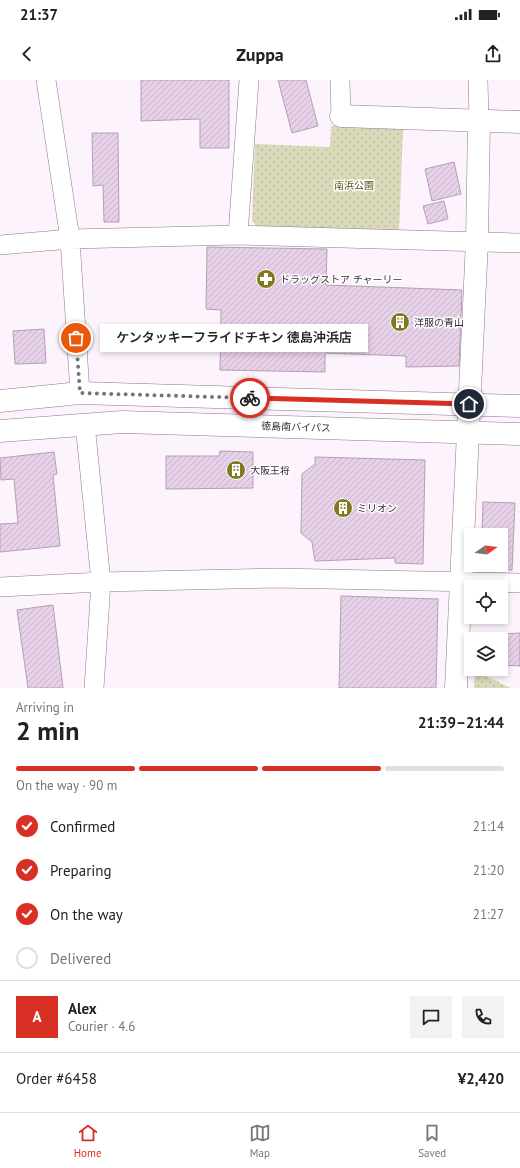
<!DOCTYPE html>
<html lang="en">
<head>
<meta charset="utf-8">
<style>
	:root { --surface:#fff; --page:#f2f2f2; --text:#222; --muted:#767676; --line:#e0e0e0; --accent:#d93025 }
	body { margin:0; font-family:"PT Sans","Noto Sans JP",sans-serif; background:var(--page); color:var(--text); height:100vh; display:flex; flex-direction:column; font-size:15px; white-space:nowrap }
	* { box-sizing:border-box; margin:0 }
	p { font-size:13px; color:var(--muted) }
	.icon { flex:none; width:22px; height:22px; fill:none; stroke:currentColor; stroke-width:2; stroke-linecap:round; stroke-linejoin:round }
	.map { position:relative; height:608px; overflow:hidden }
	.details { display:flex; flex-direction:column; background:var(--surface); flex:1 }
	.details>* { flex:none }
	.needle { width:26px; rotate:76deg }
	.buttons { position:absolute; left:464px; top:448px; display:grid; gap:8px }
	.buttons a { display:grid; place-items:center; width:44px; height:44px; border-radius:0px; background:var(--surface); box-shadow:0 2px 6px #0003; font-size:20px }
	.pin { position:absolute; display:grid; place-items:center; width:34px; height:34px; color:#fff; margin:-17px; border:2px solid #fff; border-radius:50%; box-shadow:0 1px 4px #0007 }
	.courier { position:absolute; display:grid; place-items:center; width:40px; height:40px; margin:-20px; border:3px solid #d93025; border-radius:50%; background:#fff; color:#222; box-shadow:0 1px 5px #0007 }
	.bubble { position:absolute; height:28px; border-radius:0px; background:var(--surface); box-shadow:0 2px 6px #0003; font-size:13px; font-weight:600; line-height:28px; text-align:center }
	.summary em { font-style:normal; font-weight:600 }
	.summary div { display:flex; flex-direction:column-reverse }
	.summary { display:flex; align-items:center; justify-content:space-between; height:68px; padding:0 16px }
	h1 { font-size:26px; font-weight:600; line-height:30px }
	.bar { display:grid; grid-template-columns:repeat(4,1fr); gap:6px 4px; align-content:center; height:48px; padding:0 16px }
	.bar i { height:5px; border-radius:3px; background:var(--line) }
	.bar .selected { background:var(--accent) }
	.bar p { grid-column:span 4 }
	.line { display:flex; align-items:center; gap:10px; padding:0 16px; border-top:1px solid var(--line) }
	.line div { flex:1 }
	.round { display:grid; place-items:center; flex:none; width:42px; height:42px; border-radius:0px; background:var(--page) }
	ol { padding:0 16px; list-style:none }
	li { display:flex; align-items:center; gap:12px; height:44px }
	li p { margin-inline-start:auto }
	li .icon { padding:4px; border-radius:50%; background:var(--accent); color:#fff; stroke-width:4 }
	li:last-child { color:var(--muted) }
	li i { width:22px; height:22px; border:2px solid var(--line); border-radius:50% }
	.status { display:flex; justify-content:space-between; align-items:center; height:28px; padding:0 20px; background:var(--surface); direction:ltr }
	.status svg { height:11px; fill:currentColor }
	header { display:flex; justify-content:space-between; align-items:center; height:52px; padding:0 16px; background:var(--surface); font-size:18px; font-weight:600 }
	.tab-bar { display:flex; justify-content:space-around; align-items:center; height:56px; border-top:1px solid var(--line); background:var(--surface); font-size:11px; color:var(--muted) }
	.tab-bar a { display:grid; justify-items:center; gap:2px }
	.tab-bar .selected { color:var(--accent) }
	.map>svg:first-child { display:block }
	.park { fill:url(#park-dots) }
	.building { fill:url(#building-hatch); stroke:#b39fb4 }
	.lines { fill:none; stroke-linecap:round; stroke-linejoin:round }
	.street-casing { stroke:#8c788d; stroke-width:20 }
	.secondary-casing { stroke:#8c788d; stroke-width:23 }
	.highway-casing { stroke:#8c788d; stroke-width:23 }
	.street { stroke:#fff; stroke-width:19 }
	.secondary { stroke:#fff; stroke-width:22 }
	.highway { stroke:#fff; stroke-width:22 }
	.done { stroke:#7a727b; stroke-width:4; stroke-dasharray:0 7.2 }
	.route { stroke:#d93025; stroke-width:5 }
	.labels { text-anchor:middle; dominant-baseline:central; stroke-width:3; stroke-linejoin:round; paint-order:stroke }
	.park-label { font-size:10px; fill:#565211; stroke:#fff }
	.poi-label { font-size:10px; fill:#342c35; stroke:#fff; text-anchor:start }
	.street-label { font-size:10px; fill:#342c35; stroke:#fff }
</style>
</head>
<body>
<div class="status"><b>21:37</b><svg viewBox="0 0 49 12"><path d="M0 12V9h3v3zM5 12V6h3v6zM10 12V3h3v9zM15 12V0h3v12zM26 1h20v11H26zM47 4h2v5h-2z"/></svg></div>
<header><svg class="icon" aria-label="back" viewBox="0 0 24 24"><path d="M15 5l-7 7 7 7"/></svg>Zuppa<svg class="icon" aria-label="share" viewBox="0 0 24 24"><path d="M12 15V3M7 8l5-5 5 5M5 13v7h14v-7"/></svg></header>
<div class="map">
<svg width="520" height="608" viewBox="0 0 520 608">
	<defs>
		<pattern id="park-dots" width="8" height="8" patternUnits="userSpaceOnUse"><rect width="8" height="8" fill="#dad9b9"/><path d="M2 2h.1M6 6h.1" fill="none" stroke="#bcbaa0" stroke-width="1.8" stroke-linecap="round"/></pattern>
		<pattern id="building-hatch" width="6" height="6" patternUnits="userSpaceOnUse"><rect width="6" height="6" fill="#e7d1e8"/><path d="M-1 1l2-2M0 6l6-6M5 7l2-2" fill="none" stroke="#c7b4c8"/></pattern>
	</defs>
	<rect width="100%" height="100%" fill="#fcf3fc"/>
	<path class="park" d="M331,46l72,3 -4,104 -142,-6 -5,-7 3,-76 75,3z
		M475,591l36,17h-37z"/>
	<path class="building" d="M141,0h88v68h-29v-29l-59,2z
		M278,0h28l12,46 -26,7z
		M92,53h26l1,89h-15l-1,-37 -10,1z
		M454,82l7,32 -29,7 -7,-32z
		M444,121l4,18 -20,5 -5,-18z
		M207,167l120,2 -1,36 136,5 -3,76 -53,1v-11l-81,-3v19l-105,-2 1,-60 -15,-1z
		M44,249l2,34 -31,1 -2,-33z
		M220,371l33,1v36l-87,1v-33h53z
		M54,372l3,22 -4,1 7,71 -60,6v-28l18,-1 -4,-44 -13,1 -1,-22z
		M315,377l110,3 -2,104 -28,-1v-5l-80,3 -3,-19 -11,-9 1,-59 13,-10z
		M483,422l32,1 -3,67h-11v-35h-19z
		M341,516l97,3 -2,89h-97z
		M53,525l10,83h-35l-11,-78z
		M520,553v33l-19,-1v-31z"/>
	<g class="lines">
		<defs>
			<path id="street" d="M46,0l24,159 10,154
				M340,0l1,36
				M478,0l1,41
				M238,155l11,-155
				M0,165l70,-6 168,-4 282,8
				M85,344l16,158 -7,106
				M0,507l101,-5 175,-4 244,5"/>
			<path id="secondary" d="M341,36l179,6
				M456,608l21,-447 2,-120"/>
			<path id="highway" d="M0,321l80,-8 440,13
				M0,351l122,-9 398,12"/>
		</defs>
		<use href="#street" class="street-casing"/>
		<use href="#secondary" class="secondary-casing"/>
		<use href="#highway" class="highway-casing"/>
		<use href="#street" class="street"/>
		<use href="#secondary" class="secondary"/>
		<use href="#highway" class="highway"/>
	</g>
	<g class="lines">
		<path class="done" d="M76,258l4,55 170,5"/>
		<path class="route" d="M250,318l219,6"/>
	</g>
	<defs>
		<symbol id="pharmacy-disc" viewBox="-11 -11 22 22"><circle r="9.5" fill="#7f791f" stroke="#fff"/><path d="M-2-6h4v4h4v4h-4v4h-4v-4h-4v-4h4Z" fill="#fff"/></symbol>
		<symbol id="building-disc" viewBox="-11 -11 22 22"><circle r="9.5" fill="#7f791f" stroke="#fff"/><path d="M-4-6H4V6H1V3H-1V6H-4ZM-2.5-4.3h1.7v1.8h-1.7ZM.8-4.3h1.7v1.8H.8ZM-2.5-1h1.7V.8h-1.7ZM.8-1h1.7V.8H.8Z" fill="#fff"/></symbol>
	</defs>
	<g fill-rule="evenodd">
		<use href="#pharmacy-disc" x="255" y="188" width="22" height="22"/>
		<use href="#building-disc" x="389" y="231" width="22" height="22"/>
		<use href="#building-disc" x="225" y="379" width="22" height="22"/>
		<use href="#building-disc" x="332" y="417" width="22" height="22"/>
	</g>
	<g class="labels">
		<g class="park-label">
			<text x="354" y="105">南浜公園</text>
		</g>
		<g class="poi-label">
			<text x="280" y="199">ドラッグストア チャーリー</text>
			<text x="414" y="242">洋服の青山</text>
			<text x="250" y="390">大阪王将</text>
			<text x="357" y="428">ミリオン</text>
		</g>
		<g class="street-label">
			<text transform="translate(296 347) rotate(2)">徳島南バイパス</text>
		</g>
	</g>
</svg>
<div class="buttons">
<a><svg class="needle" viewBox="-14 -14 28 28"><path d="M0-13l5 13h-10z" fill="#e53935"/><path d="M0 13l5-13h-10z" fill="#767676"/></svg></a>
<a><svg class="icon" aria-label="locate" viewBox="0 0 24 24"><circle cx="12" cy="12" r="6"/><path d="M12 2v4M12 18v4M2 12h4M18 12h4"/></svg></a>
<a><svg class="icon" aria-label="layers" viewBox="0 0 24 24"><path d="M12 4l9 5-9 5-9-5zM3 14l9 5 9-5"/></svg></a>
</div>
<div class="pin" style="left:76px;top:258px;background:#ea580c"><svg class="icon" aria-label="bag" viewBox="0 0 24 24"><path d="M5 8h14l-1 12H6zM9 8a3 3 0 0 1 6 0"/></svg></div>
<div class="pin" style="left:469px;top:324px;background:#1f2937"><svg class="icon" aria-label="home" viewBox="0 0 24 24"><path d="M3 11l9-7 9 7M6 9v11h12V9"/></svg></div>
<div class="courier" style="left:250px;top:318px"><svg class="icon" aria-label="bike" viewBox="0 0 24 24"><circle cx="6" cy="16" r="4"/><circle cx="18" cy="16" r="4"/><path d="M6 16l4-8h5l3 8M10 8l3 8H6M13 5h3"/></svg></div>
<div class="bubble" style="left:100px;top:244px;width:268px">ケンタッキーフライドチキン 徳島沖浜店</div>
</div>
<section class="details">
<div class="summary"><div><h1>2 min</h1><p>Arriving in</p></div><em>21:39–21:44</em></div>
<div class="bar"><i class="selected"></i><i class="selected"></i><i class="selected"></i><i></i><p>On the way · 90 m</p></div>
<ol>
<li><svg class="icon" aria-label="check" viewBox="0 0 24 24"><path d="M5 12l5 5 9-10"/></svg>Confirmed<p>21:14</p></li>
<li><svg class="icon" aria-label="check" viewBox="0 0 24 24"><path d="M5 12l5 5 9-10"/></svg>Preparing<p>21:20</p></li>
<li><svg class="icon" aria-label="check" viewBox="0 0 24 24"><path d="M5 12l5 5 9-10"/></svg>On the way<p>21:27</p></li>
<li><i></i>Delivered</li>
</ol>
<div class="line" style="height:72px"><b class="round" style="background:var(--accent);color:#fff">A</b><div><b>Alex</b><p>Courier · 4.6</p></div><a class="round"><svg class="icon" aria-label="chat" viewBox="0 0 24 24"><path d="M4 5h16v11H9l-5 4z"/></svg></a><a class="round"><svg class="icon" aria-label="phone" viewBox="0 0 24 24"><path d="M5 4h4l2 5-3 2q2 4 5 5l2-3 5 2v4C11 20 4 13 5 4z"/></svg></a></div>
<div class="line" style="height:52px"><div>Order #6458</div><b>¥2,420</b></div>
</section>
<nav class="tab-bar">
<a class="selected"><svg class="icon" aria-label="home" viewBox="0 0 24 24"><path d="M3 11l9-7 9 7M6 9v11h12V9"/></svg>Home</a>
<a><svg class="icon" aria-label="map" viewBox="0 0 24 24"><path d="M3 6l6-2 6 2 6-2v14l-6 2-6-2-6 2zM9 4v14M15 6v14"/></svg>Map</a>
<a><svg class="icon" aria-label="saved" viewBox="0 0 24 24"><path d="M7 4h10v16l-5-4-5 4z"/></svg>Saved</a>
</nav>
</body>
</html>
